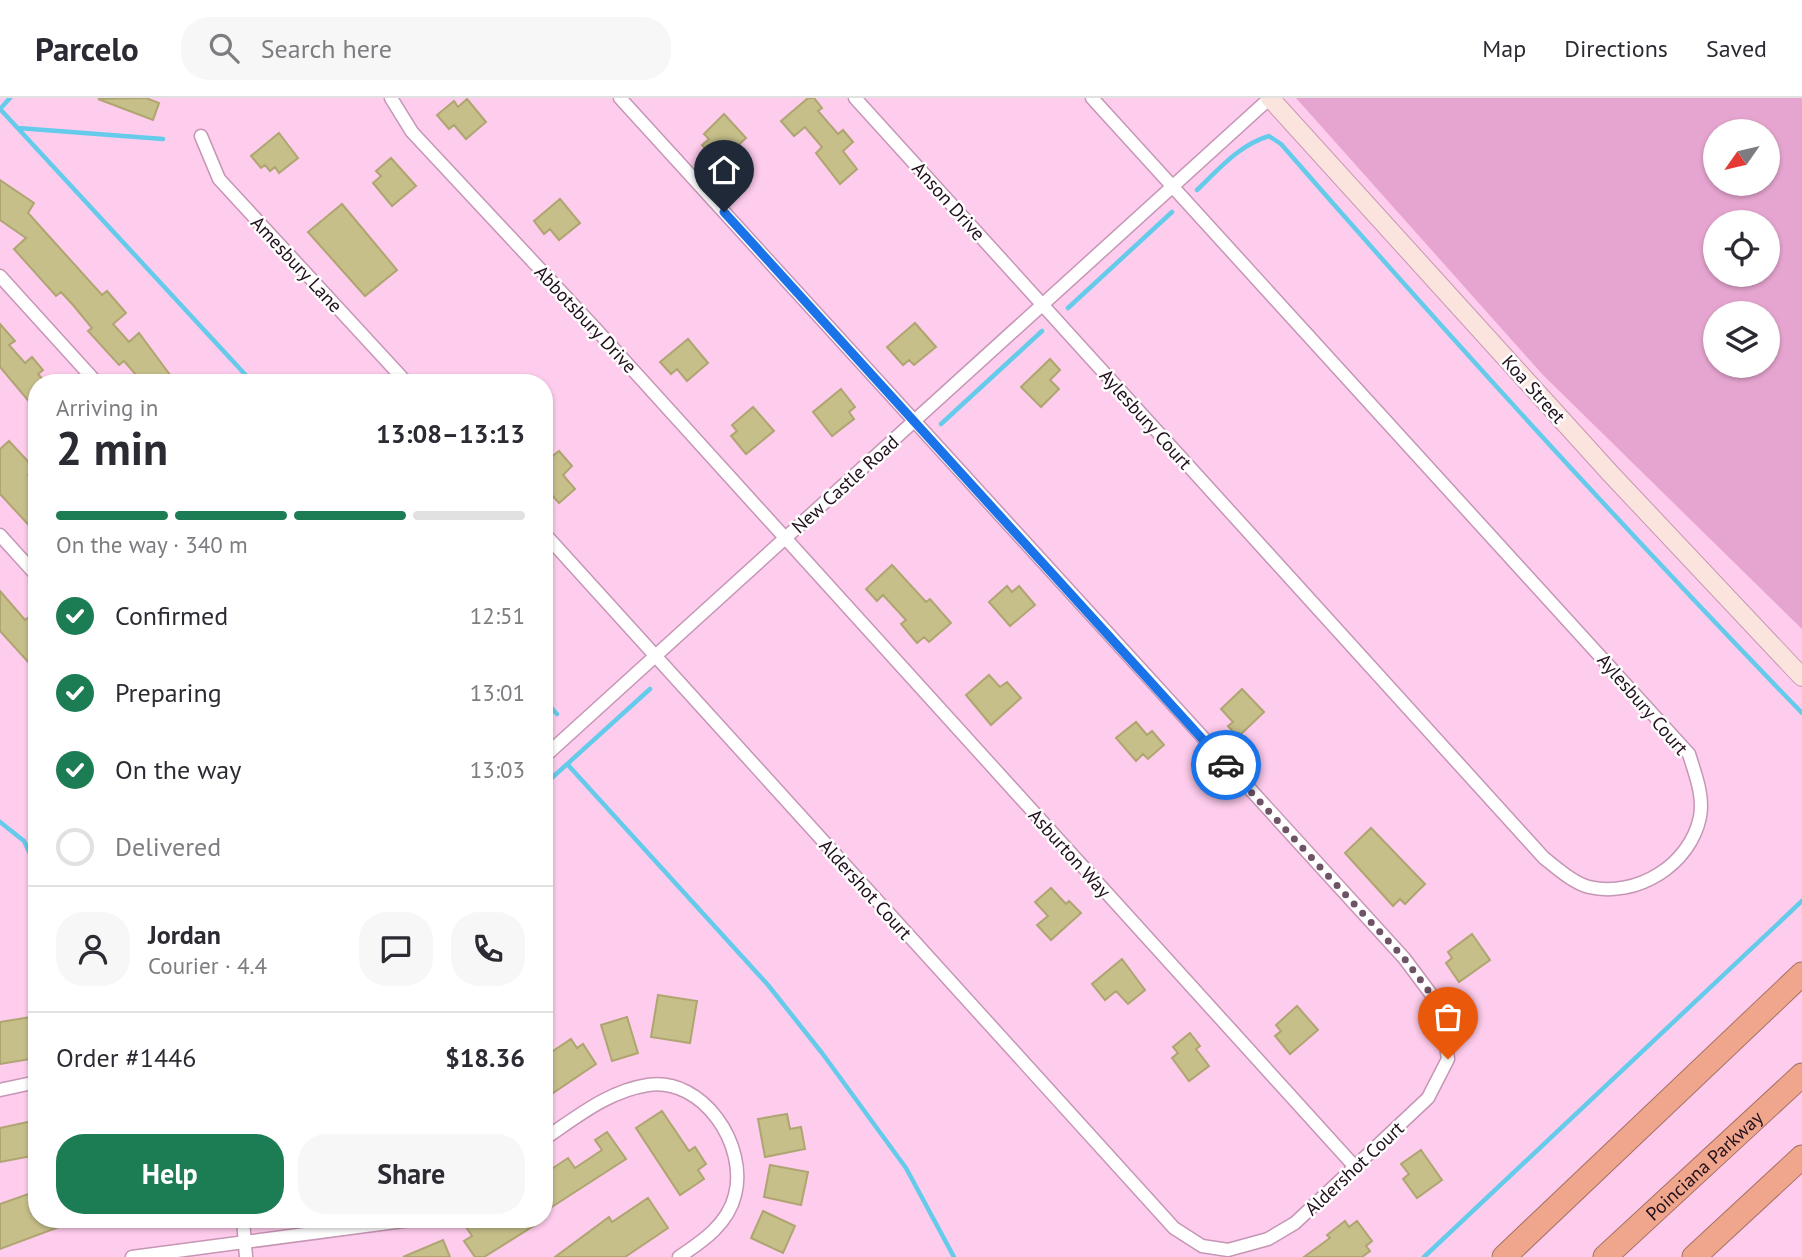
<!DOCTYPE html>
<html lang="en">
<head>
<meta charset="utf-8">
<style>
	:root { --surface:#fff; --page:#f7f7f7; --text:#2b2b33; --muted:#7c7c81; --line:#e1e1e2; --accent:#1c7c53 }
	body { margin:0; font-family:"PT Sans",sans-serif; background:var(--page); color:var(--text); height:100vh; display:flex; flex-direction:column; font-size:26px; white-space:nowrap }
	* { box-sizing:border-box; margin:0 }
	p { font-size:23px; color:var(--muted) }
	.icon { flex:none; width:38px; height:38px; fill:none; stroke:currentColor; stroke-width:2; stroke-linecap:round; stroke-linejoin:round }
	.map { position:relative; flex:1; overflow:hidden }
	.details { position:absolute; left:28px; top:276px; width:525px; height:854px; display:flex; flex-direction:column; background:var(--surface); border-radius:28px; box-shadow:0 2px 5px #0004 }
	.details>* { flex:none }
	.needle { width:46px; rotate:236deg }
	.controls { position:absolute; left:1703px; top:21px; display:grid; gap:14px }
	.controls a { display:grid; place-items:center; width:77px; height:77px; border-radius:50%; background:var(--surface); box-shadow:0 2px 5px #0004; font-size:35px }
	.pin { position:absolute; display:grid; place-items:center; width:60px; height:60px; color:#fff; margin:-72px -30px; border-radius:50% 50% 50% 0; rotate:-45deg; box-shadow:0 0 7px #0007 }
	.pin .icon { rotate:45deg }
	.courier { position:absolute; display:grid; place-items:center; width:70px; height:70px; margin:-35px; border:5px solid #1a73e8; border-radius:50%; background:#fff; color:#222; box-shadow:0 2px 9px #0007 }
	.overview em { font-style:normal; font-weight:700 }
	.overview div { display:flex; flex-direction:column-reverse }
	.overview { display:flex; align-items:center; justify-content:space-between; height:119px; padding:0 28px }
	h1 { font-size:46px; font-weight:700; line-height:52px }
	.bar { display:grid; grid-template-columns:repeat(4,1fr); gap:10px 7px; align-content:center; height:84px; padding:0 28px }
	.bar i { height:9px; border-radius:5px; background:var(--line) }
	.bar .current { background:var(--accent) }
	.bar p { grid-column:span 4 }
	.line { display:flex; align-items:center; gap:18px; padding:0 28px; border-top:2px solid var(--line) }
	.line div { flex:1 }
	.round { display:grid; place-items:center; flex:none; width:74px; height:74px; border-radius:28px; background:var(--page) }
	ol { padding:0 28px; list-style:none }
	li { display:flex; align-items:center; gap:21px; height:77px }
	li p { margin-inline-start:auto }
	li .icon { padding:7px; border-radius:50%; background:var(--accent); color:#fff; stroke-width:4 }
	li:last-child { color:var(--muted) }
	li i { width:38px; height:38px; border:4px solid var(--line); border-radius:50% }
	.primary-button { display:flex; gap:14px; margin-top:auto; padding:14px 28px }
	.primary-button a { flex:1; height:80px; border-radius:28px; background:var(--accent); color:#fff; font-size:28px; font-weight:700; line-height:80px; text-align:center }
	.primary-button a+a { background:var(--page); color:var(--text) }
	header { display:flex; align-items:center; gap:42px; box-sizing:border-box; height:98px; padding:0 35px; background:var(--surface); border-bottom:2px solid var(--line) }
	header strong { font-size:33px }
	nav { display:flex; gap:38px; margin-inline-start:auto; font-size:24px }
	.search { width:490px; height:63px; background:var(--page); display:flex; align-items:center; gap:18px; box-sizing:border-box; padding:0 24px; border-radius:28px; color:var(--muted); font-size:26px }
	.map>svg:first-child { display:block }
	.green { fill:#e6a5d0; fill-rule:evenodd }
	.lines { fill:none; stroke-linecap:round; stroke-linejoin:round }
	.stream { stroke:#65cbea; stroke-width:4.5 }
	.building { fill:#c7bf8a; stroke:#aea571; stroke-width:2 }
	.minor-casing { stroke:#c696b5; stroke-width:15 }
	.secondary-casing { stroke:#c696b5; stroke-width:20 }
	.motorway-casing { stroke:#a77265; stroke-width:25 }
	.minor { stroke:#fff; stroke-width:12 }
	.secondary { stroke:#fae4dd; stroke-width:18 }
	.motorway { stroke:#efa68d; stroke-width:23 }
	.done { stroke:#6e5265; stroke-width:7; stroke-dasharray:0 12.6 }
	.route { stroke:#1a73e8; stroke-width:9 }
	.labels { text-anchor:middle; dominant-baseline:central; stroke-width:5; stroke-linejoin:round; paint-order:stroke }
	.street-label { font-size:19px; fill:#21101c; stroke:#fefefe }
</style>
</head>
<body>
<header>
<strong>Parcelo</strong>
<div class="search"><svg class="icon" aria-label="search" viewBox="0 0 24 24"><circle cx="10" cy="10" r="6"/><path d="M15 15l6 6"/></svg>Search here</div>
<nav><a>Map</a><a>Directions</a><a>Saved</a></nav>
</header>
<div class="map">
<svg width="1802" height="1159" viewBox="0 0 1802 1159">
	<rect width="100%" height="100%" fill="#feccec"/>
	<path class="green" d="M1296,0h506v531l-259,-254zM1715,33h53v53h-53zM1715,124h53v53h-53zM1715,215h53v53h-53z"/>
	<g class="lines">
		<path class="stream" d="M0,11l253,274
			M0,11l10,-11
			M18,30l145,11
			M1197,92c22,-21 42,-45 72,-54l12,8c169,194 342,384 521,569
			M1068,210l104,-96
			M941,326l101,-93
			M544,602l13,14
			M568,667l200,220 54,68 84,115 48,89
			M544,687l106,-96
			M0,724l24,19 13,27
			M1424,1159l378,-356"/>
	</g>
	<path class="building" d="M146,0l13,5 -6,17 -55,-21z
		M808,0h6l8,10 -4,3 20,23 5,-4 10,12 -10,9 14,18 -17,15 -24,-31 6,-6 -17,-20 -11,9 -13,-15z
		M467,1l19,23 -20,17 -12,-14 -5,4 -12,-14 17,-14 4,6z
		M724,16l22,24 -27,25 -17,-18 7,-6 -5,-5z
		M279,35l19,25 -19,15 -4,-6 -5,4 -5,-6 -4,3 -10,-12z
		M391,60l25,28 -24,20 -19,-23 8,-7 -5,-5z
		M0,82l34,23 -6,10 74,82 5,-4 19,22 -13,11 16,18 10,-9 37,50h-33l-19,-22 -5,4 -31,-34 4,-3 -19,-23 -12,-13 -5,4 -42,-47 12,-11 -26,-18z
		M560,101l20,24 -21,17 -9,-11 -6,5 -10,-13z
		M342,106l55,66 -32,26 -57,-64z
		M915,225l21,24 -22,18 -5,-5 -6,5 -16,-18z
		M0,226l15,17 -6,4 16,18 7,-6 11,13 -5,4 8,9h-9v28l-37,-44z
		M688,241l20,24 -21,18 -10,-12 -6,5 -11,-12z
		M1050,261l10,11 -10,10 9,9 -18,18 -20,-20z
		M841,291l14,18 -6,5 5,7 -22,17 -19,-24z
		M753,309l21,24 -28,23 -15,-18 6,-5 -5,-6z
		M9,343l26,28 -7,6 9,10v49l-37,-40v-45z
		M559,353l13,15 -9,9 12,14 -16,14 -15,-17v-23z
		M892,467l34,37 4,-3 21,24 -22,19 -5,-5 -7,6 -16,-19 5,-4 -23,-25 -6,6 -11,-12z
		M1007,488l5,6 7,-6 16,19 -25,21 -21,-24z
		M0,493l25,29 4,-3 8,9v31l-8,6 -29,-32z
		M989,577l11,12 7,-5 14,16 -30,27 -25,-30z
		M1242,591l22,23 -26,25 -10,-11 5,-4 -12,-13z
		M1136,624l11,13 5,-4 12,14 -16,14 -5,-5 -7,7 -20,-23z
		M1371,730l54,56 -20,20 -5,-5 -7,7 -48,-53z
		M1051,790l15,16 3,-3 12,12 -30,27 -14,-15 11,-9 -13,-14z
		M1472,836l18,26 -31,22 -13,-19 6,-5 -4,-6z
		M1122,861l23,31 -17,14 -12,-13 -11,9 -13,-16z
		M658,897l39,6 -7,42 -39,-6z
		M1297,908l21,24 -28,24 -15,-18 6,-5 -5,-6z
		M37,918v42l-37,6v-42z
		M627,919l11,36 -26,8 -11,-36z
		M1190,935l10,13 -4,3 13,17 -20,15 -17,-23 6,-5 -5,-6z
		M571,941l6,9 6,-4 13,20 -52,35v-42z
		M662,1013l27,40 6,-4 11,17 -8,6 6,9 -24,16 -44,-67z
		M787,1016l3,15 11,-2 4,22 -40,8 -7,-38z
		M37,1022v35l-37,7v-34z
		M607,1034l19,27 -82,53v-38l24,-16 7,10 27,-18 -7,-10z
		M1421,1052l21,30 -25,18 -14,-19 6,-5 -8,-10z
		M770,1067l38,7 -7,33 -37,-8z
		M31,1095l6,27 38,1 -75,28v-45z
		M648,1100l20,30 -43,29h-70l54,-40 3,5z
		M763,1113l32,15 -12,27 -32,-15z
		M477,1122h66l-59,37h-9l-11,-16 8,-5 -6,-9z
		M1345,1123l4,6 8,-6 15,20 -6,5 4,5 -8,6h-58l26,-19 -3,-3z
		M443,1142l7,17h-47z"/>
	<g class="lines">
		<defs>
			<path id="minor" d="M391,0l21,34 182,195 762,841
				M855,0l689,760c13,10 29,25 45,29 48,11 101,-22 111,-70 4,-22 -5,-43 -11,-63l-597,-656
				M201,38l18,43 188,204
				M0,178l97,107
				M544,435l630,695 28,18 26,4 40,-11 27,-16 133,-125 20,-39 -8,-53 -36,-48 -784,-860
				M0,437l37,41
				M544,659l726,-659
				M0,992l37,-8
				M544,1041c33,-22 64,-48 104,-54 55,-8 100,60 87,110 -7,29 -32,46 -56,62
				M243,1122l3,37
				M132,1159l279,-37"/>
			<path id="secondary" d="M1270,0l340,375 192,204"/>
			<g id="motorway">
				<path d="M1504,1159l298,-283"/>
				<path id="s1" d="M1605,1159l197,-182"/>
				<path d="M1694,1159l108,-100"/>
			</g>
		</defs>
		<use href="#minor" class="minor-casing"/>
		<use href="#secondary" class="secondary-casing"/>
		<use href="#motorway" class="motorway-casing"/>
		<use href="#minor" class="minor"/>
		<use href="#secondary" class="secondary"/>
		<use href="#motorway" class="motorway"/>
	</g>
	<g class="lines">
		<path class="done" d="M1226,667l178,193 36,48 8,53"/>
		<path class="route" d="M724,114l502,553"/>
	</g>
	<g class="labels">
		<g class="street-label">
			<text transform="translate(949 103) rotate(48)">Anson Drive</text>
			<text transform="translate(297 166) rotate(47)">Amesbury Lane</text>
			<text transform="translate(586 221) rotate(47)">Abbotsbury Drive</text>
			<text transform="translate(1534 291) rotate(48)">Koa Street</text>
			<text transform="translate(1146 321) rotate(48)">Aylesbury Court</text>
			<text transform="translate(845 386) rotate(-42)">New Castle Road</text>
			<text transform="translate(1643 606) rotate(49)">Aylesbury Court</text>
			<text transform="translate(1070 755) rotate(48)">Asburton Way</text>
			<text transform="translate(866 791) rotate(48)">Aldershot Court</text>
			<text stroke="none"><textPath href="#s1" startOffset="135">Poinciana Parkway</textPath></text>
			<text transform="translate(1354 1070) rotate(-43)">Aldershot Court</text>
		</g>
	</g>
</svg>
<div class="controls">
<a><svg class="needle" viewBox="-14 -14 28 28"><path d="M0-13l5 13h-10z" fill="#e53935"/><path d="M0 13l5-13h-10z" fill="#7c7c81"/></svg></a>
<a><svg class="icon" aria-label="locate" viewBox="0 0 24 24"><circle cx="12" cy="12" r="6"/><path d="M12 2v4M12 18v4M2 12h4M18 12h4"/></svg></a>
<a><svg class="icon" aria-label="layers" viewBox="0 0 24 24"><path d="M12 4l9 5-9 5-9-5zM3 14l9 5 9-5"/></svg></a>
</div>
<div class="pin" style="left:1448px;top:961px;background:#ea580c"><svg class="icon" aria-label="bag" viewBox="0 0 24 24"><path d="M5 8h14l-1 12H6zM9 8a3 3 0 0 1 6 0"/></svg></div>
<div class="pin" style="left:724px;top:114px;background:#1f2937"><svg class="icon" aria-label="home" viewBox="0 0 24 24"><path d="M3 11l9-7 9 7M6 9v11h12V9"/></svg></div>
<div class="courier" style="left:1226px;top:667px"><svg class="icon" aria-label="car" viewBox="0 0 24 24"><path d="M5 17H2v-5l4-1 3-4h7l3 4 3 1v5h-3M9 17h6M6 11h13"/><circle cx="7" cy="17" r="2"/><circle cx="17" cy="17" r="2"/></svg></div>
<section class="details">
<div class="overview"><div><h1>2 min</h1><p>Arriving in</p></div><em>13:08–13:13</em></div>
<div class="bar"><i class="current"></i><i class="current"></i><i class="current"></i><i></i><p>On the way · 340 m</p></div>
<ol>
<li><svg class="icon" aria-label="check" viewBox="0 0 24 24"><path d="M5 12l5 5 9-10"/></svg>Confirmed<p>12:51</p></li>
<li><svg class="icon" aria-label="check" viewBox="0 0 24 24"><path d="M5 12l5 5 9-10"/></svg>Preparing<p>13:01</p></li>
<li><svg class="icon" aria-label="check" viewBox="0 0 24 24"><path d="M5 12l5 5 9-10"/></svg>On the way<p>13:03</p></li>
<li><i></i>Delivered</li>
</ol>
<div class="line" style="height:126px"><a class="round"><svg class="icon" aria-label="person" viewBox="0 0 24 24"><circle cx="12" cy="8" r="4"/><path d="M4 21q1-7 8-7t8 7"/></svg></a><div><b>Jordan</b><p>Courier · 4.4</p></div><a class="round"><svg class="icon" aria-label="chat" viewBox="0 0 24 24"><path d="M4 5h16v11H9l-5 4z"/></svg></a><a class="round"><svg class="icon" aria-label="phone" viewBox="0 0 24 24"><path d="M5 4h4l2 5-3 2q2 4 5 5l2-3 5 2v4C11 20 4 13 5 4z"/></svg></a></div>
<div class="line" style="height:91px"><div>Order #1446</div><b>$18.36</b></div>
<div class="primary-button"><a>Help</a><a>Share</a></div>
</section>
</div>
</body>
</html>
